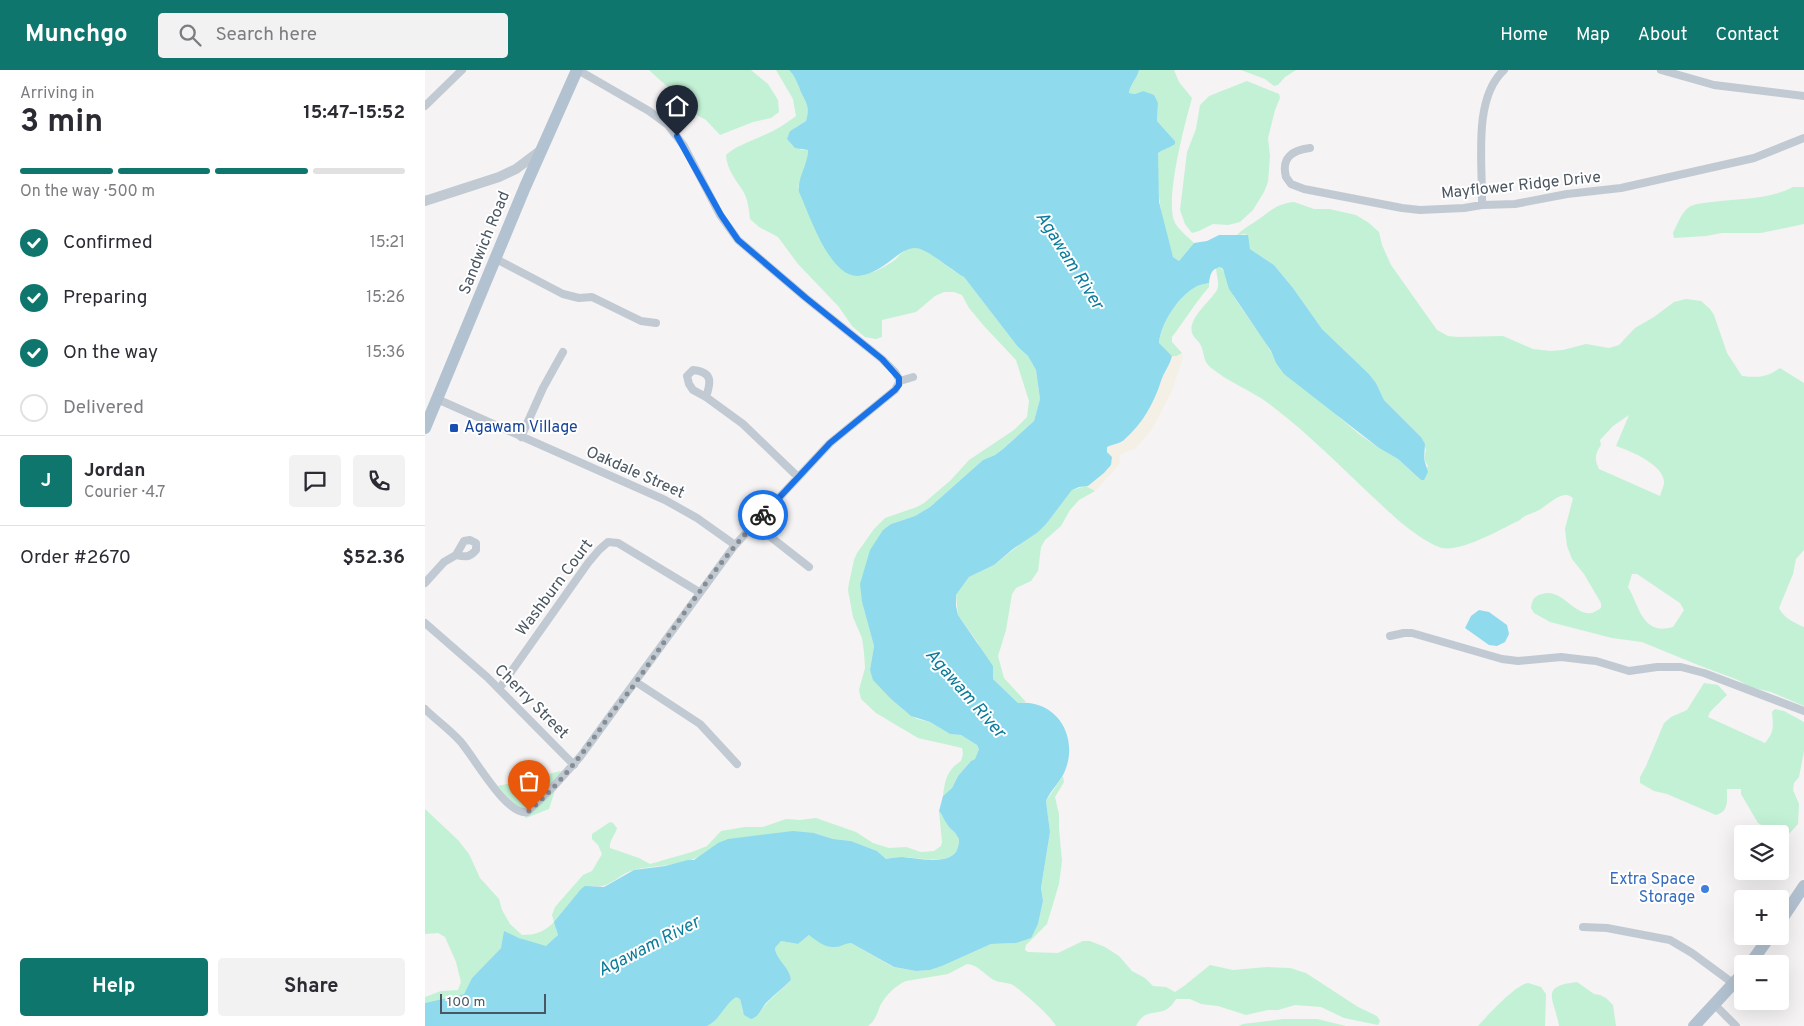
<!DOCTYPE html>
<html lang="en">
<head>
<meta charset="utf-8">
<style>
	:root { --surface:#fff; --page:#f2f2f3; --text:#2b2b33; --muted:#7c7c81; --line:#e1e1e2; --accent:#0f766e }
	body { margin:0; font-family:Overpass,sans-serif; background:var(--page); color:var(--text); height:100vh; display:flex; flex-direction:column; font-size:19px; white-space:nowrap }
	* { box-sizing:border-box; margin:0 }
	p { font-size:16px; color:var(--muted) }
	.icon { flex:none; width:28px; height:28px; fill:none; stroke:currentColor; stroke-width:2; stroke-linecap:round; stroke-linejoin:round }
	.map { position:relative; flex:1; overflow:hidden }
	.panel { display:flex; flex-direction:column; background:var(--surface); width:425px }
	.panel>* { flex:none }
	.controls { position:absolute; left:1309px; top:755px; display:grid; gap:10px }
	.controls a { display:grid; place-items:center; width:55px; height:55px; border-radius:5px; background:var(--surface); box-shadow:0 5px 20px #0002; font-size:25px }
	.scale { position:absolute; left:15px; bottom:12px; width:106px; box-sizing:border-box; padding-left:5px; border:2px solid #4a5661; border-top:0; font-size:14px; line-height:18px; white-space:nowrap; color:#4a5661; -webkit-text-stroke:4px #fff; paint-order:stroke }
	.pin { position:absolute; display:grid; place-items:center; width:42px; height:42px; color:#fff; margin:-51px -21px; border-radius:50% 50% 50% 0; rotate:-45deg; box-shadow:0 0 5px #0007 }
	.pin .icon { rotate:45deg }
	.courier { position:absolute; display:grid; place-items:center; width:50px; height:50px; margin:-25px; border:4px solid #1a73e8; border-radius:50%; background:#fff; color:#222; box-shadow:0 1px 6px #0007 }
	.head em { font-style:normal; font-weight:700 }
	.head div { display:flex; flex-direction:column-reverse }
	.head { display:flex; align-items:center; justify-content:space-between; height:85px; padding:0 20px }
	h1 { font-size:32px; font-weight:700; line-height:38px }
	.bar { display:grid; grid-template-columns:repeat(4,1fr); gap:8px 5px; align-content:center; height:60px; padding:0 20px }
	.bar i { height:6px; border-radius:4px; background:var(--line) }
	.bar .on { background:var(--accent) }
	.bar p { grid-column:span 4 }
	.line { display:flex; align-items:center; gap:12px; padding:0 20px; border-top:1px solid var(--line) }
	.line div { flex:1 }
	.round { display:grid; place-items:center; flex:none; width:52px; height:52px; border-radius:5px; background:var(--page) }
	ol { padding:0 20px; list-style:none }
	li { display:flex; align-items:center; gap:15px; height:55px }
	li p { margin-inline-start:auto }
	li .icon { padding:5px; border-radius:50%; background:var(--accent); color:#fff; stroke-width:4 }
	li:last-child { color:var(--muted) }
	li i { width:28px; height:28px; border:2px solid var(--line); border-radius:50% }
	.cta { display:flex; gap:10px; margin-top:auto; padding:10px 20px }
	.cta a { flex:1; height:58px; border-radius:5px; background:var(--accent); color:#fff; font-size:20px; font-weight:700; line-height:58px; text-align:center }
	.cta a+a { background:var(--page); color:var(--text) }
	header { display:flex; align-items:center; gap:30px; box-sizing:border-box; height:70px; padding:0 25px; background:var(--accent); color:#fff }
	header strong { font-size:24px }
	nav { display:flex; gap:28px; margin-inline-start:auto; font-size:18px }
	.search { width:350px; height:45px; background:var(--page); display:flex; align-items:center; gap:12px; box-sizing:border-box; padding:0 18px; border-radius:5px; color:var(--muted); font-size:19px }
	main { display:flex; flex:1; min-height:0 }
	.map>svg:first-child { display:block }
	.green { fill:#c3f1d5; fill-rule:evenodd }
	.sand { fill:#f5f0e5 }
	.water { fill:#90daee }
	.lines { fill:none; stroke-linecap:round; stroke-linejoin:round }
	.minor { stroke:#c1cad2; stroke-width:8 }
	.tertiary { stroke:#c1cad2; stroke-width:10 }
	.primary { stroke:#b3c2d1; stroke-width:12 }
	.done { stroke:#868d94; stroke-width:5; stroke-dasharray:0 9 }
	.route { stroke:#1a73e8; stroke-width:6 }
	.transit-dot { fill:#1a4fb4; stroke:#fff; stroke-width:2 }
	.shop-dot { fill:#3f7fe0; stroke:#fff; stroke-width:2 }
	.labels { text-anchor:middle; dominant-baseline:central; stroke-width:4; stroke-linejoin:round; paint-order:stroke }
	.street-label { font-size:16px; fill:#4a5661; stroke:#fff }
	.transit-label { font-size:16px; fill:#164399; stroke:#fff; text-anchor:start }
	.shop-label { font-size:16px; fill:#366cbe; stroke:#fff; text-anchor:end }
	.water-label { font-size:18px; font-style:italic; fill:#0c7c9b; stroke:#fff }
</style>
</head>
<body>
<header>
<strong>Munchgo</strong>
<div class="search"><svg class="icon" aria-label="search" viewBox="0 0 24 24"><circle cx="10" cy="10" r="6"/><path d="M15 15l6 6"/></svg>Search here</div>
<nav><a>Home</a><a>Map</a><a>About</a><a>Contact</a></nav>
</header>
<main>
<section class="panel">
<div class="head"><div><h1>3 min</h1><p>Arriving in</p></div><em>15:47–15:52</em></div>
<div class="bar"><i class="on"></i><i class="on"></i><i class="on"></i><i></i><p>On the way · 500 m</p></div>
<ol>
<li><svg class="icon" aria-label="check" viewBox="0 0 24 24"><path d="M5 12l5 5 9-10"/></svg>Confirmed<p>15:21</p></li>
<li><svg class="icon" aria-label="check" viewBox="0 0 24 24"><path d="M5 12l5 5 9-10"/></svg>Preparing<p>15:26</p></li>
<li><svg class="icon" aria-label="check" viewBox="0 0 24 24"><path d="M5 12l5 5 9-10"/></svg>On the way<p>15:36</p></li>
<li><i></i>Delivered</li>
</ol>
<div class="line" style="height:90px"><b class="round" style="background:var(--accent);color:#fff">J</b><div><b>Jordan</b><p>Courier · 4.7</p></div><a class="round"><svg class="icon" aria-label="chat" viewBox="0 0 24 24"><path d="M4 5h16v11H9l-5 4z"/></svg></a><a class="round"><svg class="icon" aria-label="phone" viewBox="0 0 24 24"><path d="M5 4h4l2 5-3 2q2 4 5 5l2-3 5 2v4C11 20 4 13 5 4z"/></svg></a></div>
<div class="line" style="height:65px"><div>Order #2670</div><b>$52.36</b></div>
<div class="cta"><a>Help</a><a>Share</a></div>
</section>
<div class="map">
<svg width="1379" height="956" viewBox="0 0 1379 956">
	<rect width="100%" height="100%" fill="#f5f3f3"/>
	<path class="green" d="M224,0h102l17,14 10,16 1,12 -8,6 -18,4 -33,13 -14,-15 -11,-6 -10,-18 -14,-6z
		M351,0h13c5,5 7,10 10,17 5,15 12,16 7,34l-16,10 11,19h7l-1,12 -9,25 59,89c6,-2 13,-3 19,-5 6,-3 15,-8 20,-12 5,-6 13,-14 23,-11 16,6 29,21 45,29l54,70 10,9 8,14 4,29 -6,22 -31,28 -8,6 -12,5 -53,47 -15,9 -24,8 -29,78 12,44 -4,24 22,30 14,12 11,7 13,3 20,12 11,1 16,10 2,4 -4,10 -4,2 -13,15 -6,12 -9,8c2,-16 4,-26 18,-35l2,-7 -1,-6 -44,-10 -42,-25 -15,-14 -2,-9 6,-22 -1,-16 -2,-14 -9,-21 -5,-27 1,-7 5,-23 3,-7 17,-24 11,-11 32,-11 7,-4 27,-23 18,-20 45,-30 13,-13 2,-16 -13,-41 -32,-34 -15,-18 -7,-13 -8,-3h-10l-9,4 -19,16 -34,8v17l-6,2 -11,-2 -13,-11 -13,-19 -41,-43 -20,-27 -19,-10 -9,-8c-1,-9 -2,-20 -7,-28 -7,-11 -16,-21 -17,-36 10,-9 23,-13 36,-19 12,-5 24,-12 34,-20l-3,-17z
		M714,0h35l5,12 13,16c-7,25 -28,103 -17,125 4,7 13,14 19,20l-15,18 -6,-4c-6,-17 -11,-35 -13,-53 -3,-17 -2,-35 -2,-51l17,-12 -18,-20 1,-18 -15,-12 -8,3 -6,-1c1,-9 8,-14 10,-23z
		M816,0h55l-11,7 -7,8 -4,1 -9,-7z
		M822,11l32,13 1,4 -5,12 -7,28 2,18 -2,26 -4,10 -11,18 -13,12 -12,3 -15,-1 -14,7 -7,2 -7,-9 -5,-14 7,-58 9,-23 4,-24 9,-9z
		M1368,117h11v37l-43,9h-39l-16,3 -32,2 -1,-5c4,-8 8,-20 16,-26 7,-4 16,-4 23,-5 27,-4 56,-2 81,-15z
		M869,132l20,7h15l27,6 13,8 10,9 3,13 9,20 46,65 11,6 10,1 45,-1 30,13 17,2 13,-1 23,-6 23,4 10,-3 16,-17 19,-11 20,-15 12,-3 15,2 9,8 4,6 13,38 15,23c17,2 25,1 38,-8l24,15v167l-8,9 -3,15 -14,34c4,9 15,15 25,19v79l-33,-14 -21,-5 -12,-7 -40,-15 -56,-23 -30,-4 -62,-16 -16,-9 -3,-5c1,-8 3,-12 11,-14 18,-6 29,17 45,19 6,1 9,-2 14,-5v-5l-17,-29 -12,-15 -5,-13 -2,-17 8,-31c-3,-2 -4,-3 -8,-3 -10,1 -19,12 -28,16 -6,3 -13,4 -17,9 -19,9 -58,32 -78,28 -12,-3 -35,-20 -44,-28 -44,-39 -83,-82 -130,-117 -18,-13 -40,-21 -58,-36 -8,-7 -5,-15 -10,-23 -1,-3 -5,-5 -7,-9 -8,-15 18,-34 24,-45 3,-6 -1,-16 -1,-22l4,-1c6,5 7,16 11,24 13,25 35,46 45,72l83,71 20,14 19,11 23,21 7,-14 -4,-7 2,-9 -5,-13 -37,-37 -8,-17 -7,-9 -47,-45 -29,-41 -19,-23 -24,-16 -4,-15 -9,1c7,-7 15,-11 22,-16 14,-10 18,-15 35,-17zM1204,345l-13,31c14,5 50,19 48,38 -1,4 -3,8 -4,12l-61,-27c-5,-10 -4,-15 2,-24l-1,-5 13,-14zM1207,504h5l43,29 4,7 -11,17c-31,9 -33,-20 -45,-40z
		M784,213v4c-14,16 -24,33 -37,50v5l10,11 -5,3h-5l-13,-12c2,-20 18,-46 35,-56 4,-3 10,-4 15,-5z
		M661,416l9,5 -16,9 -9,10 -9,16 -16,14 -4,7 -3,24 -7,10 -15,7 -4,6 -6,36 -8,26 6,22 22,24 -8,1 -25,-24 -15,-36 -20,-28 -2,-20 13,-18 25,-12 53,-42 25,-33z
		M1279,613l14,2 9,10 -17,17 -2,5 57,26c10,-12 8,-17 7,-31l3,-3 9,2 20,11v29l-5,26 -5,6 -1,7 6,14 -1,20 -10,11c-5,-2 -7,-5 -12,-7 -6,-2 -12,-1 -18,-5l-17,-29v-5h-14c0,11 2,23 -11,26l-49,-21 -13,-3 -14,-8v-6l6,-11 18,-43 7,-6 16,-7z
		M136,701l-12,38 -23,9 -28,-32z
		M638,706l1,6 -9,15 4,17v14l3,33 -3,23 -12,40 -21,21 -1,5 3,2 30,1 25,-12h7l15,6 14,9 13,15 13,7 8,8 13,1 9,5 9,-6 26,-21 23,5 34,-3 23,1 16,5 52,34 19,9 3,5 -2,4 -34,-7 -23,-11 -26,-2 -17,5h-10l-22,5 -28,-9 -17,-2 -11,-5h-14c-13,23 -29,4 -40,27h-80c-6,-11 -33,-34 -43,-41 -6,-3 -13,-2 -19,-5 -9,-5 -17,-16 -27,-16l-19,10 -42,7c-10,4 -21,15 -26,25 -3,8 -5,15 -12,20h-161c13,-6 17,-21 29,-30l4,3 3,13 16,2c8,-14 21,-22 32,-34 -1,-13 -15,-20 -16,-32l6,-7 17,3 11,-9 27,12 9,-4h6l42,24 23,4 14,-1 12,-4 49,-22 25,-1 16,-9 6,-10 5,-23 -2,-13 9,-56 -4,-31z
		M0,739l33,31 11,14 11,24 19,21 3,11 8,14 12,11c14,0 22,-3 32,-13l-2,-7 3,-8 28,-32 9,-4 10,-17 -4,-9 -6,-6v-5l18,-12 3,1 4,5c-2,8 -8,12 -7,20l29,10 11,6 42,-12 15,-6 14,-15 24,-4h18l23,-8 14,1 16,-2 40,14 17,11 16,5 17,-1 15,5 13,-1 7,-5 1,-4 -3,-31c4,5 5,9 8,13 2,5 8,7 10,12 3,3 2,7 1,11 -4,20 -42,10 -56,10 -5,0 -11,1 -16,2l-9,-8 -26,-10 -18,-2 -19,-6 -112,22c-17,11 -48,10 -68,15 -16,4 -25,20 -42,16l-36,43 2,6c-3,4 -8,10 -13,11 -8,0 -32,-10 -39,-14l-5,16 -29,30 -8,16 -39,9v-6l16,-6 17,-1 3,-8 -5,-20 -11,-25 -7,-4 -13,1z
		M1152,912l17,12 6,1 6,3 7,7 3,21h-57c-4,-26 -21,-40 18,-44z
		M1103,913l13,4 5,7 -1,32h-67c10,-11 37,-41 50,-43z
		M858,949h34l29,7h-107l4,-2z"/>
	<path class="sand" d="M757,283l1,4 -11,34 -20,38 -16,19 -16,7 -1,10 -24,26 -7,-5 16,-12 7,-9 -4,-18c6,-3 13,-4 18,-8 18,-16 29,-36 36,-58 3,-9 9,-16 11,-25h5z"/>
	<path class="water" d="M364,0h350c-2,9 -9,14 -10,23l6,1 8,-3 11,4 4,8 -1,18 18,20v3c-5,4 -12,5 -17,9l1,49 14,55 6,4 15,-18 13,-2 12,-6h29l2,14 24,16 19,23 29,41 47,45 7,9 8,17 37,37 4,7 -1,15 4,13 -4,8h-3l-23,-21 -19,-11 -95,-74 -8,-11 -5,-12 -42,-62 -6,-20 -3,-2c-9,2 -10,8 -11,16 -5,1 -11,2 -15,5 -17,10 -33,36 -35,55l13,13c-2,9 -8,16 -11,25 -7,22 -18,42 -36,58 -5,5 -12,5 -18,8v5l5,5 -1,8 -7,8 -16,13 -9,1 -7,3 -25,33 -9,9 -25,17 -19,16 -25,12 -13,18v11l2,9 35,51v13l25,24c37,-4 60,31 48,65 -4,13 -15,21 -20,33l4,31 -9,56 2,13 -5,23 -7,14 -15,5 -25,1 -49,22 -12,4 -14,1 -22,-4 -43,-24c-6,0 -10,4 -16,4 -10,1 -18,-6 -26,-12l-11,9 -17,-3 -6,7c1,12 15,19 16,32 -8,8 -16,14 -24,22 -6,6 -7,14 -16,17l-7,-4 -4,-16 -4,-2c-12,8 -16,23 -29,29h-282v-23l39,-9 8,-16 29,-30 3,-17 15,7 27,8 12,-11 -4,-13 27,-33 4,-3 19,1 30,-17 31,-4 23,-6h6l24,-17 10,-4 65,-8 21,2 19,6 18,2 26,10 9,8c5,-1 11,-2 16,-2 14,1 52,10 56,-10 1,-4 2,-8 -1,-11 -2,-5 -8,-7 -10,-12 -3,-4 -4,-8 -8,-13l4,-15 9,-8 6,-12 13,-15 4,-2 4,-10 -2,-4 -16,-10 -11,-1 -20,-12 -19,-6 -19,-16 -19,-20 -3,-10 4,-24 -12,-44 -2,-18 10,-34 13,-20 8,-6 24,-8 15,-9 53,-47 12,-5 8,-6 31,-28 6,-22 -4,-29 -8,-14 -10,-9 -54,-70c-12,-6 -37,-29 -49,-29 -12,0 -22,12 -32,18 -7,5 -16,9 -25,10 -29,1 -49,-63 -59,-84 -2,-14 9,-27 9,-42l-13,-2 -8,-9 3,-8 16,-10c5,-18 -2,-19 -7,-34 -3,-7 -5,-12 -10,-17z
		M1054,540l10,2 18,13 2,9 -4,8 -8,4 -8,-1 -24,-17 6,-12z"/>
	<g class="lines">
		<path class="minor" d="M153,0l71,41 19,14 16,21 36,69 18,25 68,58 76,61 13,13 5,9
			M1236,0l53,15 90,11
			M0,36l37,-36
			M885,78c-18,2 -29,10 -24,29l5,7 13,5 98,19 18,2 44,-2 18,-3 33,-1 52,-10 54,-6 133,-30 50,-20
			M1057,135c1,-39 -10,-106 22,-135
			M71,189l67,35 16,4 13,-1 49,24 15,2
			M475,311l13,-4
			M281,327c5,-15 7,-25 -13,-27l-6,6 2,8 4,6 13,7 37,27 55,53
			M12,329l228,101 32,18 38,27
			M96,367l22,-49 20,-36
			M329,454l55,43
			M0,513l19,-21 12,-7 8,-14 6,-1 6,3v7c-7,8 -11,7 -20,5
			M0,553l62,54 87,88
			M965,566l14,-3h8l90,26 16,2 43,-4 25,3 10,1 33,10 28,-4h24l23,6 100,38
			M211,612l64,42 37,40
			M74,619l89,-126 11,-13 9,-8 10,1 81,49
			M0,639c11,11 24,20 35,32 13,14 46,75 67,71l26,-25 27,-30 155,-212 95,-102 65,-53 5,-9
			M1158,857l24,1 63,12 22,13 42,31
			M1290,935l21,21"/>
		<path class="tertiary" d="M0,131l74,-24 17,-8 24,-18"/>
		<path class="primary" d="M0,358l100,-241 52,-117
			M1355,852l24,-36
			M1325,894l20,-28
			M1269,956l49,-53"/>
	</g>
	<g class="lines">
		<path class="done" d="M104,741c31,-27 55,-59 79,-93 9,-12 19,-23 28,-36 41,-57 78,-117 127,-167"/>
		<path class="route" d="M252,66l44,79 17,25 68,58 76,61 17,19v7l-4,5 -65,53 -67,72"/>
	</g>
	<rect class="transit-dot" x="24" y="353" width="10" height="10" rx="2.5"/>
	<circle class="shop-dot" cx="1280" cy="819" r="5"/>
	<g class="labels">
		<g class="street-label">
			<text transform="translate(1096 116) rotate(-6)">Mayflower Ridge Drive</text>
			<text transform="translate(60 173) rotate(-68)">Sandwich Road</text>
			<text transform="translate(210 403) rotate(24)">Oakdale Street</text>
			<text transform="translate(130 518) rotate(-53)">Washburn Court</text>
			<text transform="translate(106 632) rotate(45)">Cherry Street</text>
		</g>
		<g class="transit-label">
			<text x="39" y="358">Agawam Village</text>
		</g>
		<g class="shop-label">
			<text x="1270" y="810">Extra Space<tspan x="1270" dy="18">Storage</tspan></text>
		</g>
		<g class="water-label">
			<text transform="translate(644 191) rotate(58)">Agawam River</text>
			<text transform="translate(540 624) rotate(49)">Agawam River</text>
			<text transform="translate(224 877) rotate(-27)">Agawam River</text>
		</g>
	</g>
</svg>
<div class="controls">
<a><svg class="icon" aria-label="layers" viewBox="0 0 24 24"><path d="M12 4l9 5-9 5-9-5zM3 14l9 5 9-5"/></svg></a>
<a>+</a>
<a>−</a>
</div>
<div class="scale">100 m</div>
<div class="pin" style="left:104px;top:741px;background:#ea580c"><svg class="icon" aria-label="bag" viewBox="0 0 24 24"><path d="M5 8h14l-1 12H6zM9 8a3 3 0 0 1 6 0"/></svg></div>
<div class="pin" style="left:252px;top:66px;background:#1f2937"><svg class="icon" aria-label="home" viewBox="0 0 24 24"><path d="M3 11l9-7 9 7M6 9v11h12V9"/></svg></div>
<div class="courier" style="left:338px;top:445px"><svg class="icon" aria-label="bike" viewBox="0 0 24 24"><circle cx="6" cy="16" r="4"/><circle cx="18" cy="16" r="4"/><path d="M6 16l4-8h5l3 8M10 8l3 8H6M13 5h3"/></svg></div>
</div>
</main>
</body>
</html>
